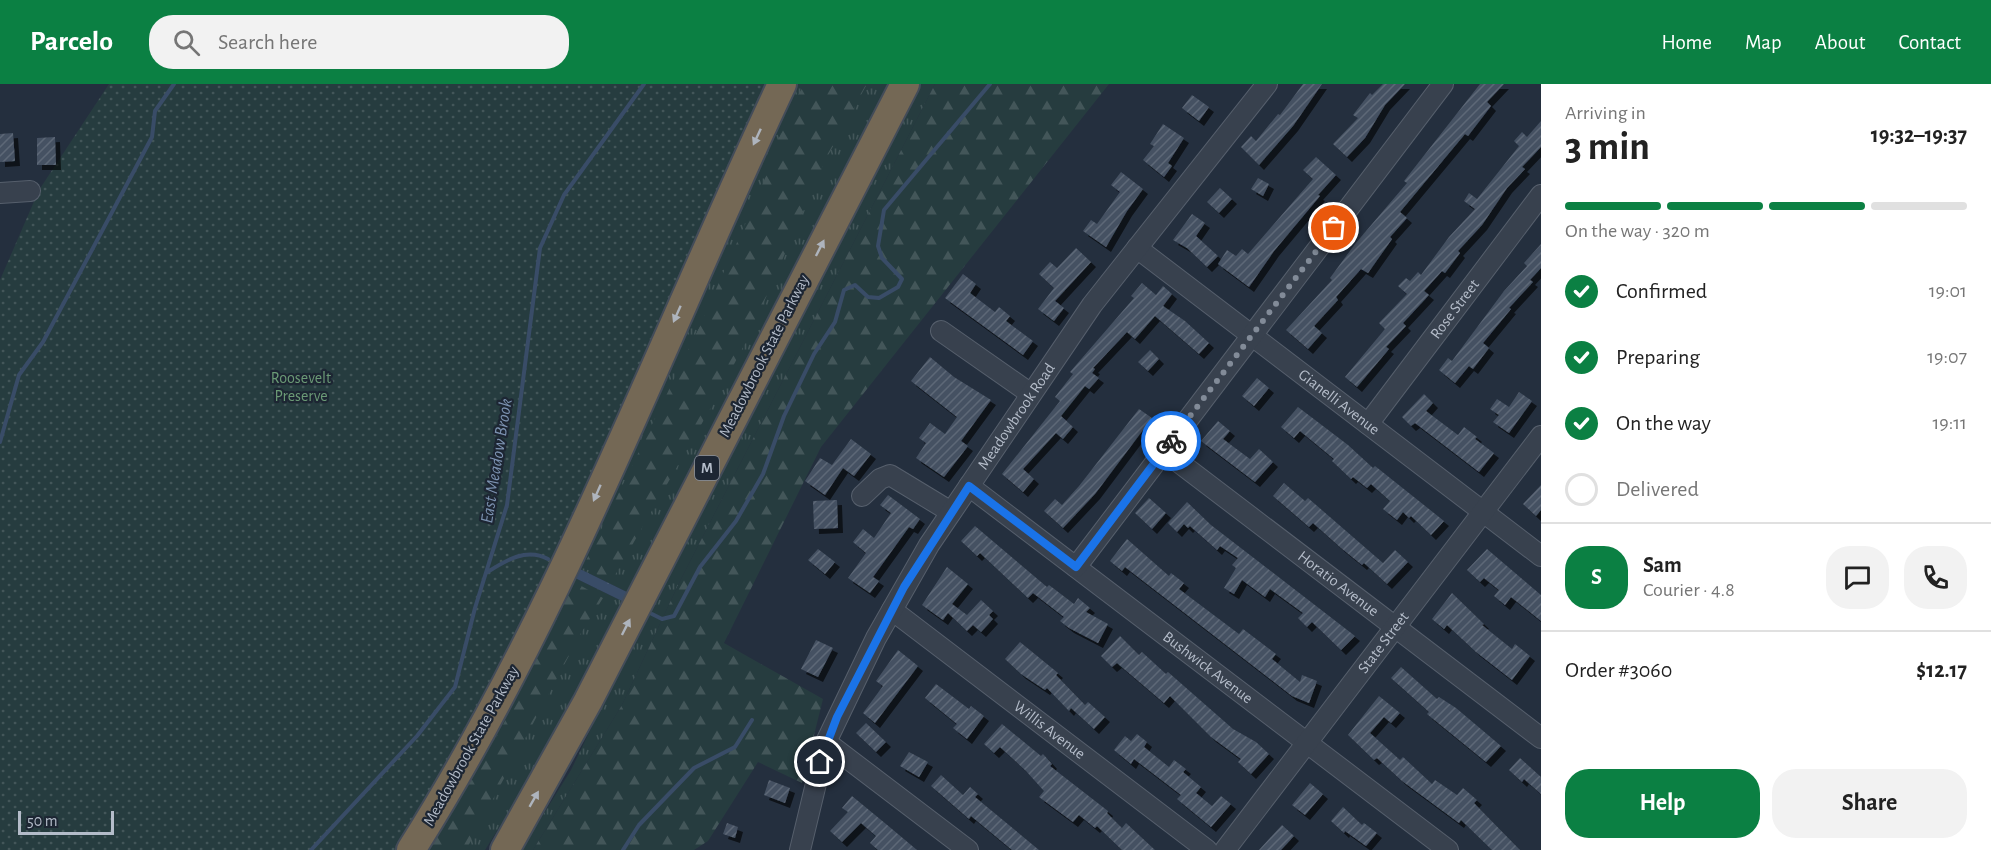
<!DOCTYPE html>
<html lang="en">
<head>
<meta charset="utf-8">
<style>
	:root { --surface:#fff; --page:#f2f2f2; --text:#222; --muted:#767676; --line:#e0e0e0; --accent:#0b8043 }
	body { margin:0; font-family:"Alegreya Sans",sans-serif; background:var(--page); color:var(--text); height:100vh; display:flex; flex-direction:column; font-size:22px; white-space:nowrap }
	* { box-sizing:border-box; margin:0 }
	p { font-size:20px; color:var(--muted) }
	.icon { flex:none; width:33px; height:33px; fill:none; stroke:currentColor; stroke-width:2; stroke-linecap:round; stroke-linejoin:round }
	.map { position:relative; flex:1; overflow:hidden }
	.drawer { display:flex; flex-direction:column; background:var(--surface); width:450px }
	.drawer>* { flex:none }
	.scale { position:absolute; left:18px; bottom:15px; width:96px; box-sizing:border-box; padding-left:6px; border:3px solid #b4bcc9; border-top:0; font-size:16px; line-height:21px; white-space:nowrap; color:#b4bcc9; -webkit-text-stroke:4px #1d2633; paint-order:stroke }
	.pin { position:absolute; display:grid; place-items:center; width:51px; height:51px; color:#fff; margin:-26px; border:3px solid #fff; border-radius:50%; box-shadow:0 2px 6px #0007 }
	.courier { position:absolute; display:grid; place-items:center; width:60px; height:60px; margin:-30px; border:4px solid #1a73e8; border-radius:50%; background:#fff; color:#222; box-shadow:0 2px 8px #0007 }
	.headline em { font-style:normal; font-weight:600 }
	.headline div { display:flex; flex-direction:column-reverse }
	.headline { display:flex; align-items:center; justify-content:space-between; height:102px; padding:0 24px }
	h1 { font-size:39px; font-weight:600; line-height:45px }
	.bar { display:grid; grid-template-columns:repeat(4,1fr); gap:9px 6px; align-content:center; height:72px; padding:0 24px }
	.bar i { height:8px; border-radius:4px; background:var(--line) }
	.bar .selected { background:var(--accent) }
	.bar p { grid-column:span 4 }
	.line { display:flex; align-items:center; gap:15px; padding:0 24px; border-top:2px solid var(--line) }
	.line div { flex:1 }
	.round { display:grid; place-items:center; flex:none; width:63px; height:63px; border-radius:24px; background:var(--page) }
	ol { padding:0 24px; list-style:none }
	li { display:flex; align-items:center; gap:18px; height:66px }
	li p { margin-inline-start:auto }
	li .icon { padding:6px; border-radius:50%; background:var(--accent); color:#fff; stroke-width:4 }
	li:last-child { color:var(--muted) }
	li i { width:33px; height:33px; border:3px solid var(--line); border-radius:50% }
	.cta { display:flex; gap:12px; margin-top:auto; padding:12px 24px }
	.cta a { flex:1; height:69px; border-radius:24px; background:var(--accent); color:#fff; font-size:24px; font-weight:600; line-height:69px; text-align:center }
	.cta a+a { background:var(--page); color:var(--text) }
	header { display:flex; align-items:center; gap:36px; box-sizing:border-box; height:84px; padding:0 30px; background:var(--accent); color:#fff }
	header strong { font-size:28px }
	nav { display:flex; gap:33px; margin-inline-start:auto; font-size:21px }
	.search { width:420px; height:54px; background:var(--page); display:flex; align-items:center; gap:15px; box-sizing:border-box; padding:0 21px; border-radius:24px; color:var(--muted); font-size:22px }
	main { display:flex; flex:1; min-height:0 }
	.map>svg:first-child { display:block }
	.grass { fill:url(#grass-tufts) }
	.forest { fill:url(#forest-firs) }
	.park { fill:url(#park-dots) }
	.water { fill:url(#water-ripples) }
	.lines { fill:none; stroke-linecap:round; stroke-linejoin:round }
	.stream { stroke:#394c67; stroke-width:4 }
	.building { fill:url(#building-hatch); filter:url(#shadow) }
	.minor-casing { stroke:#565f6c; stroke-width:22 }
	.highway-casing { stroke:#434c59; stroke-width:32 }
	.minor { stroke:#38414e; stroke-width:20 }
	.highway { stroke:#746855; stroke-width:28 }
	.oneway { fill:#aeb4bd }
	.done { stroke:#828b98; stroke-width:6; stroke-dasharray:0 10.8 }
	.route { stroke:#1a73e8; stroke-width:8 }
	.labels { text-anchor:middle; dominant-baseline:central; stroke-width:4.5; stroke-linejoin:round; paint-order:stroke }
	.shield { fill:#1d2633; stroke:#878f9c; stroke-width:1.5 }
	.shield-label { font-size:15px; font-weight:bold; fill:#b4bcc9 }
	.street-label { font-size:16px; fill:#b4bcc9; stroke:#1d2633 }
	.park-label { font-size:16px; fill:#6b9a76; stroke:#1d2633 }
	.water-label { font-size:18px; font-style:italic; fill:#7c92b1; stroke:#1d2633 }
</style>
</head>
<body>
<header>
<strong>Parcelo</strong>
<div class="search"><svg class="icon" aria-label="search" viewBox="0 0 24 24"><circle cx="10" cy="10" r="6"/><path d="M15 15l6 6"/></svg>Search here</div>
<nav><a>Home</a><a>Map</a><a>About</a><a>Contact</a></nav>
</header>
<main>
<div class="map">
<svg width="1541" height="766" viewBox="0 0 1541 766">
	<defs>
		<pattern id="grass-tufts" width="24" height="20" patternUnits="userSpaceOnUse" patternTransform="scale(1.5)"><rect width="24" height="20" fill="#263c3f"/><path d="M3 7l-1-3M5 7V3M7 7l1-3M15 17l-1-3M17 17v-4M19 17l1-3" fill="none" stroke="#435659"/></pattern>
		<pattern id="forest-firs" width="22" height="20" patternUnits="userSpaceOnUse" patternTransform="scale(1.5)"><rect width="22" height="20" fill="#263c3f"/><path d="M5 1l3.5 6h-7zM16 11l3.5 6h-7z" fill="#435659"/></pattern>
		<pattern id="park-dots" width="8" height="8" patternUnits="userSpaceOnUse" patternTransform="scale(1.5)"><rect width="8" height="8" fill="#263c3f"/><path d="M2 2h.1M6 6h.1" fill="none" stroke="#435659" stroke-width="1.8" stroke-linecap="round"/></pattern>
		<pattern id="water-ripples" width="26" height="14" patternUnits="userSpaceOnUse" patternTransform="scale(1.5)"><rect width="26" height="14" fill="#394c67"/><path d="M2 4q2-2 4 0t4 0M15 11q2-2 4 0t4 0" fill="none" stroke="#53647b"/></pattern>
		<pattern id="building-hatch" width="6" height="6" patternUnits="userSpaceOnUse" patternTransform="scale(1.5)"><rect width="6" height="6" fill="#455162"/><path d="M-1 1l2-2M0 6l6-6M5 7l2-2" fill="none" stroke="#5d6877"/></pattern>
		<filter id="shadow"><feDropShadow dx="5" dy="5" stdDeviation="0" flood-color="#0009"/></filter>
	</defs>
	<rect width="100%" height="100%" fill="#242f3e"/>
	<path class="grass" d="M794,0h99l-264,509 -51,-25z
		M921,0h14l-255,497 -58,124 -89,145h-12l50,-80 103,-213z
		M575,494l49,24 -102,189 -37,59h-60z"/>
	<path class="forest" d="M805,0h62l-42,77 -74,171 -38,72 -102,178 -28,-15 112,-231 66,-147 28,-80z
		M935,0h174l-288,363 -97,196 99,56 -21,84 -44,-21 -50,79 -14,9h-161l89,-145 58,-124z
		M574,498l29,16 -22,35 -115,217h-37l71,-119z"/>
	<path class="park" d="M109,0h659l-203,453 -78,154 -88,159h-399v-570l39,-90z"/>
	<path class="water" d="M578,484l51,25 -5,9 -49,-24z"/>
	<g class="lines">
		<path class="stream" d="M0,358l19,-67 24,-33 109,-205 3,-26 19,-27
			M486,489c19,-12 40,-26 62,-14
			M652,530l10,5 12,-3 26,-49 36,-46 27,-47 21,-58 30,-62 21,-32 9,-32 11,-5 13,12 11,1 19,-11 4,-8 -20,-21 -4,-12 6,-36 106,-126
			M311,766l106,-114 38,-49 20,-79 32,-103 33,-257 24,-53 80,-111
			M623,766l16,-25 55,-57 41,-21 17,-27"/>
	</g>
	<path class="building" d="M1303,0h19l-29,42 -34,39 -18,-18 10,-11 5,5 22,-27 2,1z
		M1383,0h22l-20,21 -20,33 -18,19 -14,-13 25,-26 -5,-3 17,-22 2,2z
		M1480,0h24l-17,18 4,4 -23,30 -3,-2 -65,78 7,6 -17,19 2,2 -24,34 -7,-4 -25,28 2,3 -24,26 8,7 -14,16 -22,-19 46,-50 -2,-2 25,-34 52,-61 -3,-2z
		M1192,11l17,12 -10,14 -17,-13z
		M1541,37v26l-19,20 3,2 -18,19 -25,37 -24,26 2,2 -15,20 -3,-2 -18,20 5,4 -26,28 3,3 -20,21 3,2 -32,38 -12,-10 40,-48 -6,-6 28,-29 -9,-8 8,-8 4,3 8,-9 3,3 28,-38 26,-28 -11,-8 5,-8 8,6 42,-53 -5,-5 8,-9 5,5z
		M1163,40l21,14 -16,25 4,3 -8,11 -21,-17 11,-14 -4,-2z
		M13,49l2,28 -15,1v-28z
		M55,53l1,28h-19v-27z
		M1316,73l20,18 -18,20 2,1 -46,55 -25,36 -31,-23 9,-14 9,6 6,-7 6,5 65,-75 -10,-9z
		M1121,88l22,17 -16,22 -21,36 -23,-16 8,-11 6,4 23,-32 -9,-7z
		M1258,94l11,6 -6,12 -12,-7z
		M1220,104l12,11 -13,14 -12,-11z
		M1192,130l13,9 -9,13 22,20 -11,11 -20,-19 -14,-8z
		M1541,160v24l-11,12 3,2 -24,26 2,1 -28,34 6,5 -16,21 -4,-3 -14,17 -16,-13 9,-12 4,3 52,-70 23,-25 -3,-3z
		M1076,164l15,14 -36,39 9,7 -10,13 -16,-12 16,-21 -15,-14 11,-12 7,6z
		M963,190l13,10 -6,9 25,19 4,-5 11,9 -4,5 27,20 -10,14 -78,-57z
		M1142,199l14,12 7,-9 9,8 -9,12 22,15 24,22 -10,11 -44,-38 -20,23 -8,-7 -34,36 2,1 -3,4 7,5 -10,11 -4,-3 -24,30 12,11 -10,12 -7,-6 -33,36 11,10 -11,13 -21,-18 58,-73 -5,-4 18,-23 -3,-2 64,-74 -3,-2z
		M1150,266l9,9 -11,12 -10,-9z
		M930,273l24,20 37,23 -30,41 7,5 -24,31 -28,-19 10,-15 -7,-5 11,-15 15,11 12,-17 -46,-36z
		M1257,294l12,10 -15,18 -12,-10z
		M1519,308l13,9 -23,32 -16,-11 6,-7 -9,-6 7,-10 12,8z
		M1424,310l9,9 -7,8 32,24 6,-8 13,10 -2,2 19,14 -15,19 -64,-49 -4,3 -9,-9z
		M1298,323l50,38 25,23 2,-2 69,55 -13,14 -20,-19 -2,2 -6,-6 -6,8 -14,-11 7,-8 -19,-17 -4,4 -14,-11 -2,2 -19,-18 2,-2 -34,-28 -6,7 -13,-11z
		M1139,325l13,9 -57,76 -32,34 -19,-17 11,-12 7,6 17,-19z
		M1218,337l12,10 -7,8 27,20 9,-10 14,13 -18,20 -54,-41z
		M851,355l20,15 -17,22 -11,-8 -18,27 -20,-14 15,-23 12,7z
		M1284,399l21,18 3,-3 75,65 12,-13 13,12 -21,22 -23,-21 -2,2 -21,-17 -28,-25 -4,4 -36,-31z
		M1541,401v25l-5,6 -13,-12z
		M888,411l32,24 -7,10 -4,-2 -36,50 6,4 -9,12 -22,-15 18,-25 -13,-11 10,-13 11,9 17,-25 -11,-8z
		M1149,414l17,15 -14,16 -17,-16z
		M837,416l1,28 -24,1 -1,-28z
		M1187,418l24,23 144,111 -14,14 -29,-28 -5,5 -9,-9 5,-5 -33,-24 -5,8 -23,-17 -8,14 -10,-6 12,-20 -4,-3 6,-7 -18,-12 -3,4 -27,-24 -2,2 -4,-4 -7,8 -9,-9z
		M975,442l72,61 2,-2 25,19 4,-6 12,10 -4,4 22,12 -10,19 -29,-15 -9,-7 4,-4 -31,-24 -5,5 -48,-45 -3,3 -16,-15z
		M1127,455l42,37 2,-3 13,10 -5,6 60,45 4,-5 33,25 -4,5 28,23 2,-7 15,6 -8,22 -17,-7 -167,-129 -3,4 -12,-10z
		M818,465l17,13 -10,12 -17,-14z
		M1487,465l54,46v26l-30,-24 -6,8 -11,-9 5,-6 -15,-12 -4,4 -13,-12z
		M947,483l21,17 -16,20 15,11 14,-15 12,11 -4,4 4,4 -12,13 -8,-7 -6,6 -19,-18 -5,7 -21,-15z
		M1452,509l32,31 -2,1 30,24 3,-5 15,12 -18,24 -36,-28 -29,-27 -3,4 -12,-10z
		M1120,552l19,19 3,-3 24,22 2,-2 65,57 23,13 13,12 -18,20 -13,-12 3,-3 -30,-22 -41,-41 -6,7 -47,-40 -5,4 -11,-11z
		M816,556l17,8 -15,29 -17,-8z
		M1020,558l38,31 -2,2 29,30 3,-3 17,15 -11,12 -23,-21 -2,3 -22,-23 -2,2 -24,-16 -16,-15z
		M898,566l20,16 -43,57 -12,-10 20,-27 -7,-5z
		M1401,583l36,32 2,-2 17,11 45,38 -15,16 -59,-48 2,-2 -38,-34z
		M936,600l33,25 2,-3 13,10 -17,23 -14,-11 4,-4 -32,-26z
		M1379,612l21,17 -9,10 -7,-6 -14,16 30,27 3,-3 29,27 3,-4 22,15 6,-7 14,12 -3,3 46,47h-28l-31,-30 -2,3 -57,-42 -25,-23 -3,2 -26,-25z
		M866,639l20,19 -10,10 -20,-19z
		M1002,640l39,32 2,-2 9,10 -2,2 58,45 -1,2 15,15 4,-5 29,27h-33l-25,-24 -2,2 -16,-13 -6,7 -34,-25 5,-6 -18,-20 -26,-24 -6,6 -10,-9z
		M1137,650l10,8 -3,5 25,20 5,-7 12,9 -3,3 18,15 -5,6 16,13 9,-10 10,8 -20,23 -34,-28 4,-4 -47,-36 -3,5 -17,-14 11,-14 6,5z
		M909,668l19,10 -9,15 -19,-11z
		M1520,674l21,19v17l-17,-15 -2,3 -13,-12z
		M941,691l22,20 7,-8 8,7 -3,3 64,53h-27l-41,-34 -2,3 -38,-33z
		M769,696l21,8 -5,15 -21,-8z
		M1310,699l13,11 -18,21 -13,-10z
		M852,712l34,28 31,26h-39l-8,-7 6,-7 -15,-13 -19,19 -12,-11 18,-19 -6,-4z
		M1343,723l19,18 2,-2 13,10 -11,13 -21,-15 -1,2 -13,-12z
		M727,739l11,4 -3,11 -12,-4z
		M1282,741l12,11 -13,14h-22z"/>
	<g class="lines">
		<defs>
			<g id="minor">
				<path d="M0,109l30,-2"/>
				<path id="s1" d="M1137,164l404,308"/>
				<path d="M941,247l90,63"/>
				<path id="s2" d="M1368,340l173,-229"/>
				<path id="s3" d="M1164,367l377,287"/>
				<path id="s4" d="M969,402l479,364"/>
				<path d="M862,412l18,-17 10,-4 61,37"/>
				<path d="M1076,483l367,-483"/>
				<path id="s5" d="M892,526l315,240"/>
				<path d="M826,658l142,108"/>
				<path id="s6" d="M800,766l26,-108 50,-104 53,-93 163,-240 175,-221"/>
				<path id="s7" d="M1225,766l316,-414"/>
			</g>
			<path id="highway" d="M411,766c151,-239 251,-511 371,-766
				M505,766l83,-149 317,-617"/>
		</defs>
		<use href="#minor" class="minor-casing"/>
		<use href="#highway" class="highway-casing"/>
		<use href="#minor" class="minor"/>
		<use href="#highway" class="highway"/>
	</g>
	<defs><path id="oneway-solid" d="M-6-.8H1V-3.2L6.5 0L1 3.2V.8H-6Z" transform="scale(1.5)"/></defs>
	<g class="oneway">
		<use href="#oneway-solid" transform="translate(757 53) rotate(115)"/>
		<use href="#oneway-solid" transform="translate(820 164) rotate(-63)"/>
		<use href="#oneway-solid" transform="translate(677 230) rotate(114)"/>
		<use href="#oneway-solid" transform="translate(597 409) rotate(114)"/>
		<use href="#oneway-solid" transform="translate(626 543) rotate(-63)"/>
		<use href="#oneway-solid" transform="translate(534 715) rotate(-60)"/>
	</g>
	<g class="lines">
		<path class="done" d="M1171,357l163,-213"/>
		<path class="route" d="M820,678l17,-45 67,-130 65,-101 107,81 95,-126"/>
	</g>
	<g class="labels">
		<rect class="shield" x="695" y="372" width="24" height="24" rx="4.5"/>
		<g class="shield-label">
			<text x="707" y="384">M</text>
		</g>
		<g class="street-label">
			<text stroke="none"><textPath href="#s2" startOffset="144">Rose Street</textPath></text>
			<text transform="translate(764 272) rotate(-63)">Meadowbrook State Parkway</text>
			<text stroke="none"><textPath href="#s1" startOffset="254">Gianelli Avenue</textPath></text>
			<text stroke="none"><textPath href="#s6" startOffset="489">Meadowbrook Road</textPath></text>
			<text stroke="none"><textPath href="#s3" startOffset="219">Horatio Avenue</textPath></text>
			<text stroke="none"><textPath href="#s7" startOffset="261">State Street</textPath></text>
			<text stroke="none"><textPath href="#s4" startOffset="300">Bushwick Avenue</textPath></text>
			<text stroke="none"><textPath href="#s5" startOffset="198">Willis Avenue</textPath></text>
			<text transform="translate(471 662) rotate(-61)">Meadowbrook State Parkway</text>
		</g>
		<g class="park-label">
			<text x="301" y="294">Roosevelt<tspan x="301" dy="18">Preserve</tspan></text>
		</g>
		<g class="water-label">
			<text transform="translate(497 377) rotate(-81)">East Meadow Brook</text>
		</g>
	</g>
</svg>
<div class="scale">50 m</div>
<div class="pin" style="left:1334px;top:144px;background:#ea580c"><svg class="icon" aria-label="bag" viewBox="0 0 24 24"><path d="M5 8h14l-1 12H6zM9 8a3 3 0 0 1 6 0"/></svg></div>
<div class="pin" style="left:820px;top:678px;background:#1f2937"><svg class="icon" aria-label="home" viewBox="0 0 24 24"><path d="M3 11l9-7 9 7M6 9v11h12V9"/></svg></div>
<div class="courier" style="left:1171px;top:357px"><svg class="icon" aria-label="bike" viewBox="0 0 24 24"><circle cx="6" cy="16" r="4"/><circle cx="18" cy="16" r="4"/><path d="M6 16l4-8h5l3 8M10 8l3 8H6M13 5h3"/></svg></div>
</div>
<section class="drawer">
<div class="headline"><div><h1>3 min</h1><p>Arriving in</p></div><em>19:32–19:37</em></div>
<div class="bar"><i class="selected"></i><i class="selected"></i><i class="selected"></i><i></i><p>On the way · 320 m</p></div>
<ol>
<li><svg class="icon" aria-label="check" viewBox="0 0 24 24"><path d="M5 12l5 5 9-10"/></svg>Confirmed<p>19:01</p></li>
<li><svg class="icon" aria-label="check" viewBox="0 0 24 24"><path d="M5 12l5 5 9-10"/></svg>Preparing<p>19:07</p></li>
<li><svg class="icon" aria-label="check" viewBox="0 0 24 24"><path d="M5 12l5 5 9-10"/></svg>On the way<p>19:11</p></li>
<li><i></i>Delivered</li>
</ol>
<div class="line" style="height:108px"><b class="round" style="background:var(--accent);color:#fff">S</b><div><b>Sam</b><p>Courier · 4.8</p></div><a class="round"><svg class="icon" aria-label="chat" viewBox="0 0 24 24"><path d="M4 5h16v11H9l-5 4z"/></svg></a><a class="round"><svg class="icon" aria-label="phone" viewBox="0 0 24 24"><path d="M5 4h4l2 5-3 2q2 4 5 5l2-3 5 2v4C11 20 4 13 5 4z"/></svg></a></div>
<div class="line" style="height:78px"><div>Order #3060</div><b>$12.17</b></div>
<div class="cta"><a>Help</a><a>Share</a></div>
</section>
</main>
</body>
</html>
